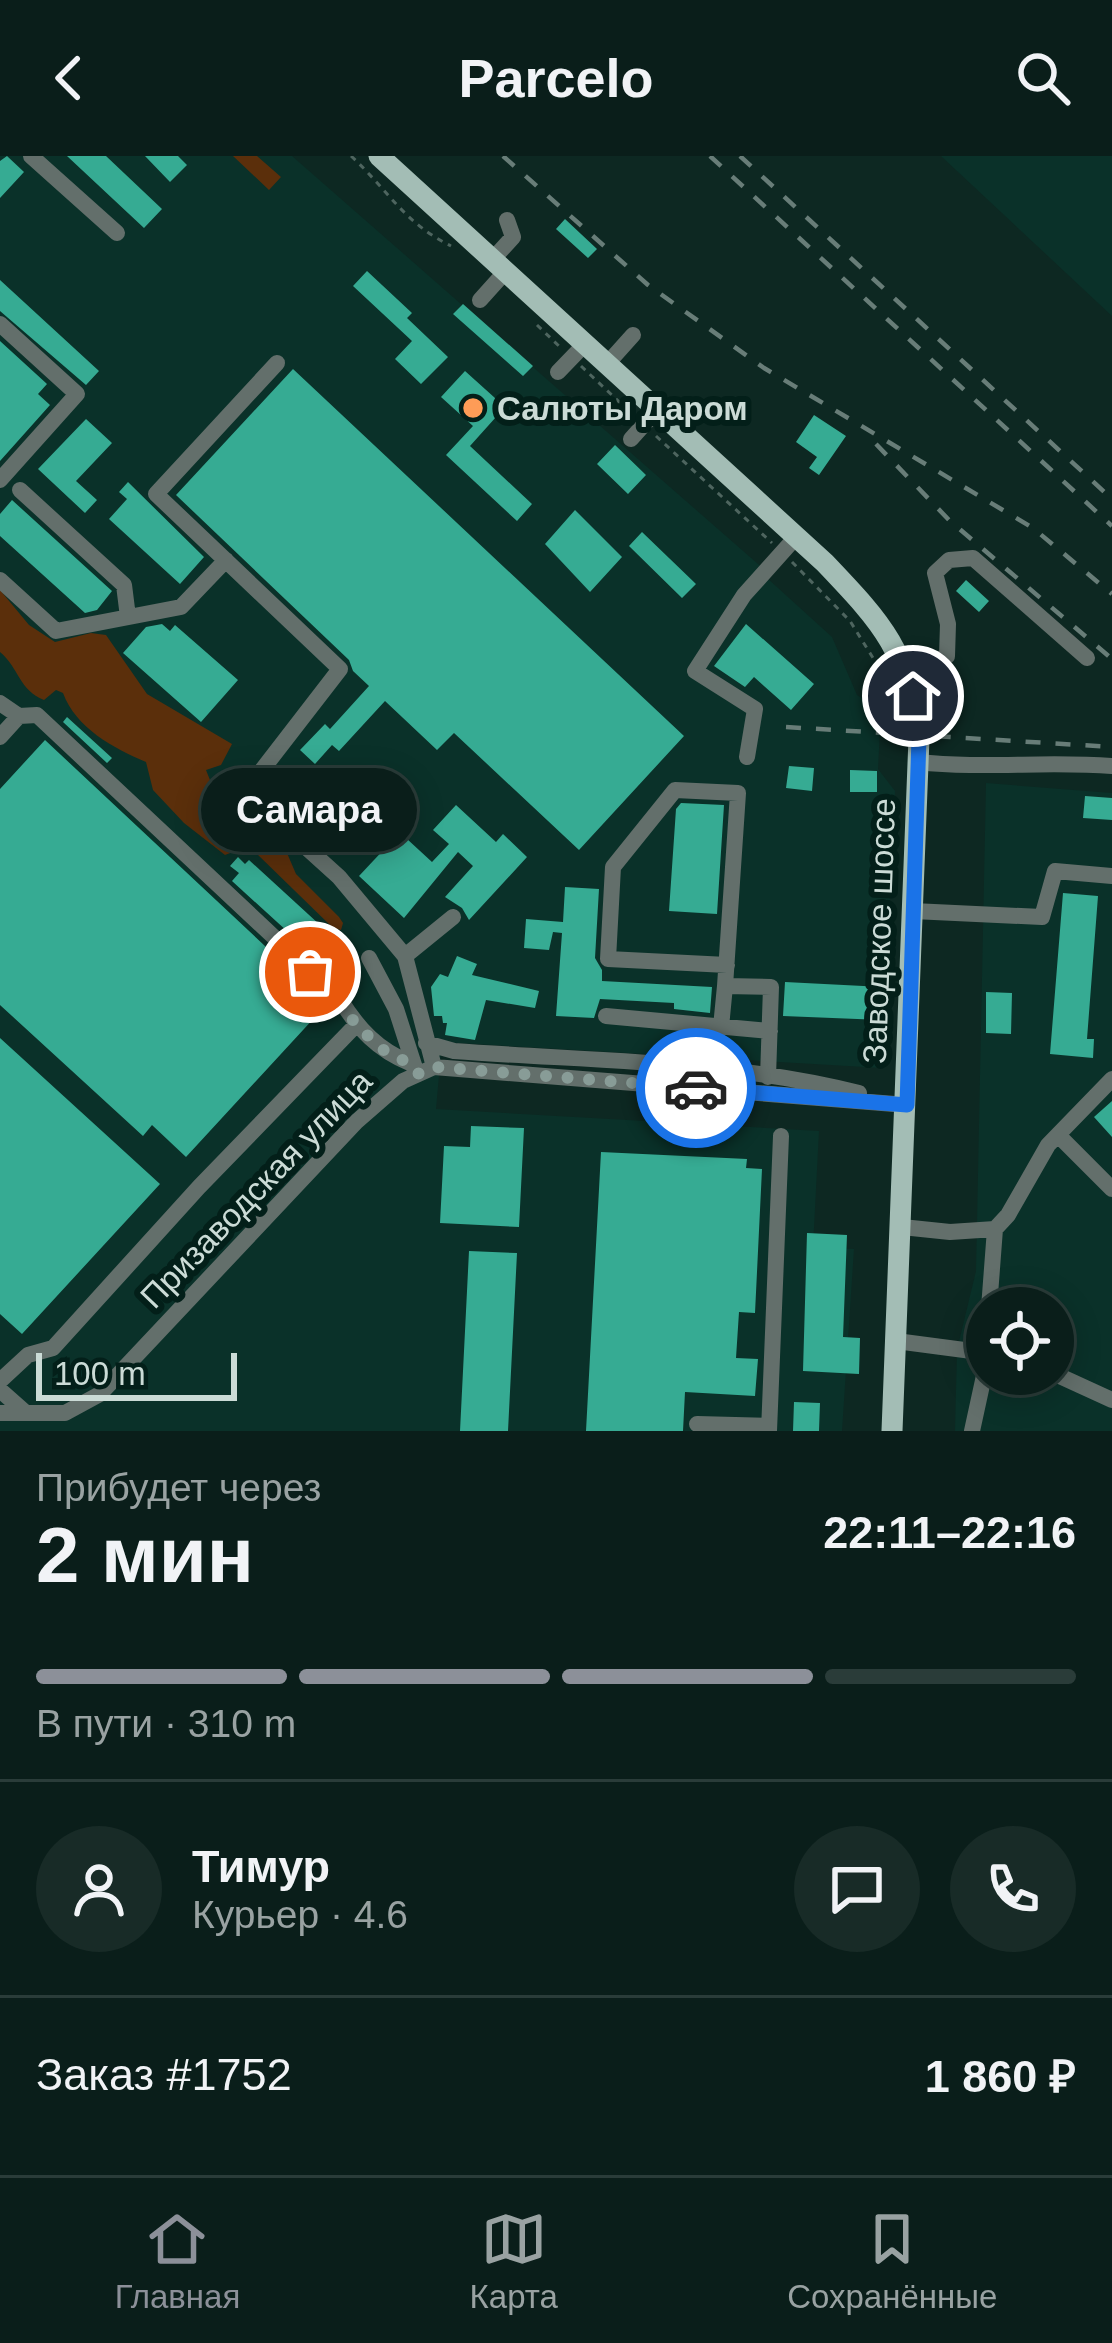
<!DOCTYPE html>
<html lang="ru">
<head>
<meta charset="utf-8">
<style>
	:root { --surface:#0a1e1a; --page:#182b27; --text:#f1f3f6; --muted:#99a2a2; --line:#2a3c39; --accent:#8c9099 }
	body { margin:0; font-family:Helvetica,sans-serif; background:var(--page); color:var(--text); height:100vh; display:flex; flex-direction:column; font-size:45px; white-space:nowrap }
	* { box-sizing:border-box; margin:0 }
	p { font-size:39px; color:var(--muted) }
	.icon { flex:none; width:66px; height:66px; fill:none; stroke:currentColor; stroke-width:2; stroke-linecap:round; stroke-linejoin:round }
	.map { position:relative; height:1275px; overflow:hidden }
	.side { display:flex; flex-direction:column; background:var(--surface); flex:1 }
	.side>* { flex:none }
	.controls { position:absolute; left:966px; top:1131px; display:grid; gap:24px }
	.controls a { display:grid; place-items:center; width:108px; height:108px; border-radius:50%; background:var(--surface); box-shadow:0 6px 30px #0003,0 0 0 3px var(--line); font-size:60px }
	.scale { position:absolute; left:36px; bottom:30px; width:201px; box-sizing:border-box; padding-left:12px; border:6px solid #cbdbd6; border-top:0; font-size:33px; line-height:42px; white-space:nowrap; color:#cbdbd6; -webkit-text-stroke:9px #031f19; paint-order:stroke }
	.pin { position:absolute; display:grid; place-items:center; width:102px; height:102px; color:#fff; margin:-51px; border:6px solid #fff; border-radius:50%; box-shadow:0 3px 12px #0007 }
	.courier { position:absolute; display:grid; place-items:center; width:120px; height:120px; margin:-60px; border:9px solid #1a73e8; border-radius:50%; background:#fff; color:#222; box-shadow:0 3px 15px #0007 }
	.bubble { position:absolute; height:84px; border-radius:42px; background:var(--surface); box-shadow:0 6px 30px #0003,0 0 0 3px var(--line); font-size:39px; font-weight:700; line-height:84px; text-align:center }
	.head em { font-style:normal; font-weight:700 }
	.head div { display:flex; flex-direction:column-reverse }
	.head { display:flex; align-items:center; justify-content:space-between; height:204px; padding:0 36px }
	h1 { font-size:78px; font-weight:700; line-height:90px }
	.bar { display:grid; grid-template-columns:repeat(4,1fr); gap:18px 12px; align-content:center; height:144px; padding:0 36px }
	.bar i { height:15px; border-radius:9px; background:var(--line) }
	.bar .on { background:var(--accent) }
	.bar p { grid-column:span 4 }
	.line { display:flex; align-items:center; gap:30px; padding:0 36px; border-top:3px solid var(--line) }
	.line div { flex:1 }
	.round { display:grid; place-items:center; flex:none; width:126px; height:126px; border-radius:63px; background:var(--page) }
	header { display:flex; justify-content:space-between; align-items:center; height:156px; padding:0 36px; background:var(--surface); font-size:54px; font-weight:700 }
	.dock { display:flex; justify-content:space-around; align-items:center; height:168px; border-top:3px solid var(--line); background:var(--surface); font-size:33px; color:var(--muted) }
	.dock a { display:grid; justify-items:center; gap:6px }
	.dock .on { color:var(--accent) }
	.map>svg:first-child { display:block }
	.built { fill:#0a3129; fill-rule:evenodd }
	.green { fill:#5b2f0b }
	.building { fill:#36ab93 }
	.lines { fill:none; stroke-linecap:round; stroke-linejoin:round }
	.path { stroke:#4e655f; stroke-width:3; stroke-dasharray:6 6; stroke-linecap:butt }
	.minor { stroke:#636f6b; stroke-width:16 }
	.major { stroke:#a3bdb5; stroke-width:21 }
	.rail { stroke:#687d78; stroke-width:4.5; stroke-dasharray:15 15; stroke-linecap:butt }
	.done { stroke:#889c97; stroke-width:12; stroke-dasharray:0 21.6 }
	.route { stroke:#1a73e8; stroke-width:15 }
	.poi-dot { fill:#fe9c57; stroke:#031f19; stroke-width:4.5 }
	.labels { text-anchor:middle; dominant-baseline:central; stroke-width:12; stroke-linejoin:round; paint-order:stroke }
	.poi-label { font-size:33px; font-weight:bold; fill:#cbdbd6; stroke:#031f19; text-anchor:start }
	.street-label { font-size:33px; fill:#cbdbd6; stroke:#031f19 }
</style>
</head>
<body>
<header><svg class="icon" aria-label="back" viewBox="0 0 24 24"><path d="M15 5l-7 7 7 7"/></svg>Parcelo<svg class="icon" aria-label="search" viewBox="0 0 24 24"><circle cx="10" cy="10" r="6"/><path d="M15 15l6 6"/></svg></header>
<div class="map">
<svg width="1112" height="1275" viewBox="0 0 1112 1275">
	<rect width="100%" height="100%" fill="#0d2822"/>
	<path class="built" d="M0,0h292l475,416v6l65,59 25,58 24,15 -3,59 17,22 -13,277 -440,-26 -6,67 383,22 -6,116 41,2 -12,182h-842z
		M941,0h171v160z
		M986,627l126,10v638h-157l2,-81 19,-79zM987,1152h66v66h-66z"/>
	<path class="green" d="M233,0h24l24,21 -12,13z
		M0,434l29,35 26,17 36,-9 15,2 41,59 85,50 -11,21 -15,5 14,35 52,30 15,18 9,21 43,43 4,6 -2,7 -8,-2 -77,-75 -10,-6 -21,8 -41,-32 -31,-33 -7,-28c-33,-14 -70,-34 -83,-69l-7,-3 -12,10c-25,-10 -25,-32 -44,-48z"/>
	<path class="building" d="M7,0l17,16 -24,26v-37z
		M67,0h39l56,53 -18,19z
		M145,0h33l9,9 -17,17z
		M565,63l32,30 -9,9 -32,-29z
		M367,115l45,42 -5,5 41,39 -27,27 -26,-25 17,-18 -59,-55z
		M0,124l99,91 -13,14 -86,-74z
		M463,148l70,62 -10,10 -70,-62z
		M0,185l47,43 -9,10 12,11 -50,56z
		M293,213l391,367 -105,114 -125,-117 -17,17 -52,-49 -46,50 -7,-6 -17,19 -15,-14 25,-26 5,5 39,-43 -16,-15 -4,-11 -173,-165z
		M465,215l40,36 -35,39 62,58 -15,17 -71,-66 27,-29 -32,-29z
		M814,259l32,21 -27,39 -10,-7 8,-11 -21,-15z
		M86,263l26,24 -36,38 21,19 -12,13 -47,-44z
		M615,289l31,30 -18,19 -31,-30z
		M128,326l76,75 -24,27 -71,-65 18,-20 -8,-7z
		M12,344l100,91 -15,19 -12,3 -85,-77v-22z
		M575,354l47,47 -32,35 -45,-48z
		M642,376l54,52 -14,14 -53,-52z
		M966,424l23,21 -10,11 -23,-21z
		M162,468l8,7 5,-6 63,55 -37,42 -78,-69 23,-26z
		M746,468l68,60 -23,26 -37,-33 -9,10 -31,-21z
		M67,561l45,41 -5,5 -44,-41z
		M45,584l282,264 -141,153 -34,-32 -9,11 -143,-131v-216z
		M789,610l25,2 -2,23 -26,-3z
		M300,612l55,50 -21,22 -54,-50z
		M850,614l27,1v21h-27z
		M1085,640l27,2v22l-29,-2z
		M681,647l43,2 -7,109 -48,-3 7,-102z
		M456,649l40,37 7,-8 24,23 -58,63 -7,-12 -17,-11 28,-31 -15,-14 -54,66 -45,-42 30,-32 -19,-18 11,-11 51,47 17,-18 -16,-14z
		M238,701l7,7 4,-4 107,98 4,10 -15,16 -113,-103 7,-8 -9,-7z
		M565,731l34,2 -4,69 7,12v11l110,6 -2,26 -36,-4v-6l-74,-4 -6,19 -38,-2 6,-83 -9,-1 -4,18 -25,-2 2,-29 37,3z
		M1063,737l35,3 -11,143h7l-1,19 -43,-4z
		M457,800l20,8 -5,11 67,16 -4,17 -49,-8 -11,40 -30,-5 2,-12h-4l-1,-7h-8l-3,-29 9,-13 8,3z
		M785,826l98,5 -1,33 -99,-4z
		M986,836l26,1 -1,41 -25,-1z
		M0,882l160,146 -138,150 -22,-20z
		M1112,945v36l-18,-20z
		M471,970l53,2 -5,99 -79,-4 4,-77 26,1z
		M601,996l146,7 -1,9 16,1 -7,144 -16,-1 -3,46 22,1 -3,37 -70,-4 -2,39h-97z
		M807,1077l40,2 -4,102 17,1 -1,36 -56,-3z
		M469,1095l48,2 -9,178h-48z
		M794,1246l26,1 -1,28h-26z"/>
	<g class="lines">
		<path class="path" d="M351,0c36,33 53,67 100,90
			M537,169l24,23
			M581,210l50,47
			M656,280l116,107
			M792,406l58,59 38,61"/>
		<path class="minor" d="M31,0l86,77
			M493,103l20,-22 -6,-17
			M480,144l26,-29
			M0,168l77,70 -77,86
			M277,207l-121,131 184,175 -95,123 94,85 66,79 29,111
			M607,208l26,-29
			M558,216l27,-28
			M631,283l26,-29
			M20,334l104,95 4,32
			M0,424l56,51 125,-24 45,-47
			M907,515l40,-15 1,-32 -13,-51 14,-13 24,-2 114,100
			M0,547l19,13 18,-1 303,284c18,30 38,51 70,64
			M0,581l19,-21
			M747,601l8,-48 -60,-38 49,-76 52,-58
			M918,606c65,7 129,-1 194,4
			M913,755l129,6 13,-46 57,5
			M405,800l48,-39
			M369,802l27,51 19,59
			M727,809l-119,-6 5,-92 62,-77 63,3 -13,193 46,1 -3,90
			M606,860l164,15
			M721,871l4,-41
			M426,887l28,8c133,10 275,9 405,42
			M1058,979l54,54
			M902,1071l48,5 45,-3 13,-14 40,-70 64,-66
			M989,1152l6,-79
			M896,1185l91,12
			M1053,1217l59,27
			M0,1225l28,-26 25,-7 146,-161 157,-162
			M0,1234l26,23
			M0,1257h65l35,-19 256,-272 47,-41 31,-14 473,38
			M697,1268l72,2
			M769,1275l12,-295
			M972,1275l15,-69"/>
		<path class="major" d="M379,0l446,407c60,63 82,87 94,175l-27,693"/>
		<path class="rail" d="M503,0l145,129 116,83 269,160 79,66
			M710,0l402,370
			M740,0l372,343
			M876,288l73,76 163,139
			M786,571l326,20"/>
	</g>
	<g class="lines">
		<path class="done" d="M310,816l30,28 16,25 32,29 22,9 9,11 15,-7 262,21"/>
		<path class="route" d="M696,932l211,17 12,-367 -6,-42"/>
	</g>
	<circle class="poi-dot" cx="473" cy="252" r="12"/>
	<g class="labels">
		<g class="poi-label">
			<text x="497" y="252">Салюты Даром</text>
		</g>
		<g class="street-label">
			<text transform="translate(879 775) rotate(-88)">Заводское шоссе</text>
			<text transform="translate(256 1033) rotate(-46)">Призаводская улица</text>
		</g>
	</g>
</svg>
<div class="controls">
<a><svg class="icon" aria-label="locate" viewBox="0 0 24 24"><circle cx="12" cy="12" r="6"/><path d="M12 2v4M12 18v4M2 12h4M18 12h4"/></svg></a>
</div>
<div class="scale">100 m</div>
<div class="pin" style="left:310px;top:816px;background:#ea580c"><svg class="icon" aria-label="bag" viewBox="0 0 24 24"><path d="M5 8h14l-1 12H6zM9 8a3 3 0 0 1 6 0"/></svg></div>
<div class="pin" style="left:913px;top:540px;background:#1f2937"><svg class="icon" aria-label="home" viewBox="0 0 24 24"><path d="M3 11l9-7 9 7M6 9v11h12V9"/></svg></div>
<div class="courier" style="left:696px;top:932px"><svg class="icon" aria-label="car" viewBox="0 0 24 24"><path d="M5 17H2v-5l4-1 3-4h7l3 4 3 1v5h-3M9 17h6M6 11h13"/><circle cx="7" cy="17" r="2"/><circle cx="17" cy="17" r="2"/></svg></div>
<div class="bubble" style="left:201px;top:612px;width:216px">Самара</div>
</div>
<section class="side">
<div class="head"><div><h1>2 мин</h1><p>Прибудет через</p></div><em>22:11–22:16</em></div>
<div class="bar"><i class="on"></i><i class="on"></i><i class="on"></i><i></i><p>В пути · 310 m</p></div>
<div class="line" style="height:216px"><a class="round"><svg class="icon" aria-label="person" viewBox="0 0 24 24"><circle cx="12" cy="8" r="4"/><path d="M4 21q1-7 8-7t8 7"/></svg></a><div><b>Тимур</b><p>Курьер · 4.6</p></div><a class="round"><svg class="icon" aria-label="chat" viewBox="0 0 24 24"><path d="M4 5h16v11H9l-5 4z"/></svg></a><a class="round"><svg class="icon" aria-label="phone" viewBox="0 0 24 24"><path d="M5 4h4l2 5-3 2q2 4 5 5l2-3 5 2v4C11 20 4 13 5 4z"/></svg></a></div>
<div class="line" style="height:156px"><div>Заказ #1752</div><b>1 860 ₽</b></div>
</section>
<nav class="dock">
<a class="on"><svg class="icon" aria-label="home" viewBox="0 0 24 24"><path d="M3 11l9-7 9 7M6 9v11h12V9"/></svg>Главная</a>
<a><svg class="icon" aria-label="map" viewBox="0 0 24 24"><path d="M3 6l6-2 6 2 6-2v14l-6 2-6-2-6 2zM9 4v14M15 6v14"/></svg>Карта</a>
<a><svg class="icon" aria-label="saved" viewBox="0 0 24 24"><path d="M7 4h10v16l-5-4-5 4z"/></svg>Сохранённые</a>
</nav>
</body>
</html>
